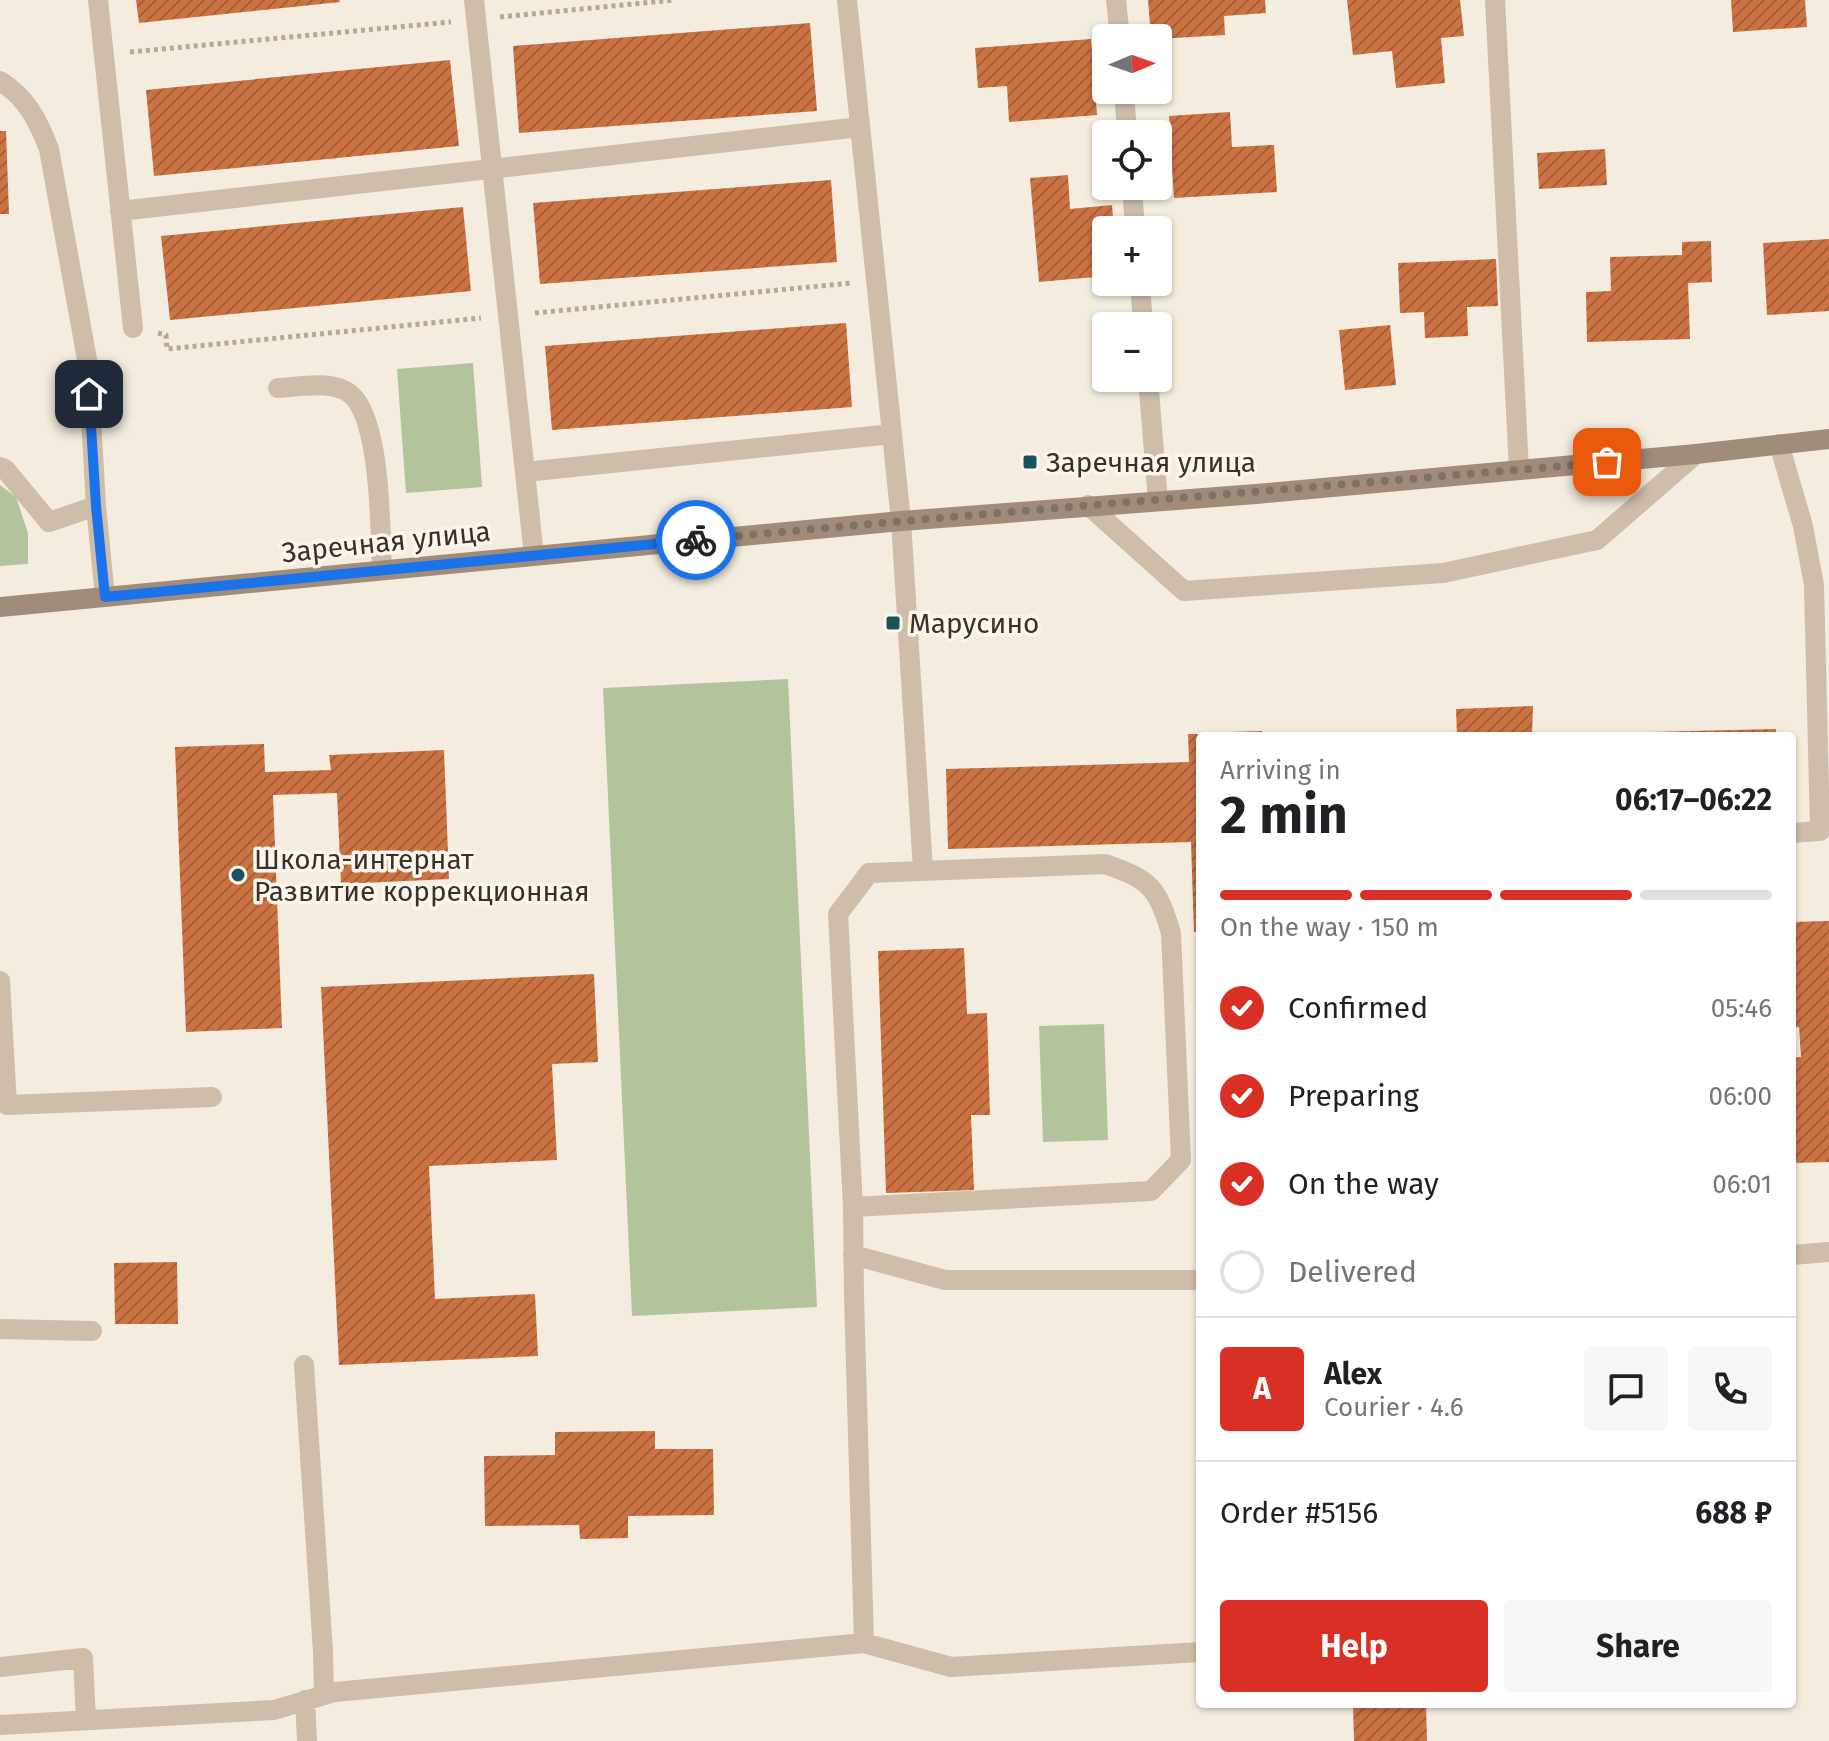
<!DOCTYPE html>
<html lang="en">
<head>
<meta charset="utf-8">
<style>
	:root { --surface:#fff; --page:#f6f6f6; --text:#202124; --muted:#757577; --line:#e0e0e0; --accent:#d93025 }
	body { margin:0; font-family:"Fira Sans",sans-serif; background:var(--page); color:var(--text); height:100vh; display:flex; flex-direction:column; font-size:30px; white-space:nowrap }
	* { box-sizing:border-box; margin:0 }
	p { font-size:26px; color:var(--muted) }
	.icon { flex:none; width:44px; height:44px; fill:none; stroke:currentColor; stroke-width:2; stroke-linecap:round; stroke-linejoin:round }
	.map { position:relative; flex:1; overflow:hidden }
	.side { position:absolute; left:1196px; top:732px; width:600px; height:976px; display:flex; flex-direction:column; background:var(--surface); border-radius:8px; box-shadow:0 2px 6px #0004 }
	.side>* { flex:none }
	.needle { width:52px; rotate:88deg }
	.tools { position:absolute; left:1092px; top:24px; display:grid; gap:16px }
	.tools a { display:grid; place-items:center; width:80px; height:80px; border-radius:8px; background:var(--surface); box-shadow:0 2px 6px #0004; font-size:40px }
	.pin { position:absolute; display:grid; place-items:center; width:68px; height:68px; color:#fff; margin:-34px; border-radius:16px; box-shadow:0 4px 12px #0006 }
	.courier { position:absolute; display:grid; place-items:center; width:80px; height:80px; margin:-40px; border:6px solid #1a73e8; border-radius:50%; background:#fff; color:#222; box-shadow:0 2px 10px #0007 }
	.head em { font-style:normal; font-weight:700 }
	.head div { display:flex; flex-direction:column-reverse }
	.head { display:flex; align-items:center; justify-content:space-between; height:136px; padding:0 24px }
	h1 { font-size:52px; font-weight:700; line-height:60px }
	.bar { display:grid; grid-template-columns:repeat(4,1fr); gap:12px 8px; align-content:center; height:96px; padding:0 24px }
	.bar i { height:10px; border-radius:6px; background:var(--line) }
	.bar .on { background:var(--accent) }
	.bar p { grid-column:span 4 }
	.line { display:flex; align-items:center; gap:20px; padding:0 24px; border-top:2px solid var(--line) }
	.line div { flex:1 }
	.round { display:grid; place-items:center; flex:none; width:84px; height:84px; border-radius:8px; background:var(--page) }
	ol { padding:0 24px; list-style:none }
	li { display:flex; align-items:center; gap:24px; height:88px }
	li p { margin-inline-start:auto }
	li .icon { padding:8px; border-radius:50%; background:var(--accent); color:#fff; stroke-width:4 }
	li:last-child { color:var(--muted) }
	li i { width:44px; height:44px; border:4px solid var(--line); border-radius:50% }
	.action { display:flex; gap:16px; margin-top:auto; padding:16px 24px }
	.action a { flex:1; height:92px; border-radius:8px; background:var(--accent); color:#fff; font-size:32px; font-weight:700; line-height:92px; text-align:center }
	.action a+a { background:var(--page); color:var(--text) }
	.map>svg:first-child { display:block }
	.green { fill:#b3c49d }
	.building { fill:url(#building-hatch) }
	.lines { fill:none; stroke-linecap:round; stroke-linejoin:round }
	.path { stroke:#b9a793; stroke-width:5; stroke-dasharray:4 4; stroke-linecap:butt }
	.lane { stroke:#cdbda9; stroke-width:20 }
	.secondary { stroke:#a18c7a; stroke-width:20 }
	.done { stroke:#7b7268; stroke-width:8; stroke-dasharray:0 14.4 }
	.route { stroke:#1a73e8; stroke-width:10 }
	.poi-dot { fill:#1c535e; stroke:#fbf5eb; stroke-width:3 }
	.labels { text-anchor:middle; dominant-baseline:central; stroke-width:7; stroke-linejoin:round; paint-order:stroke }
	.poi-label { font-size:28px; fill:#3a3029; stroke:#fbf5eb; text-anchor:start }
	.street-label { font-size:28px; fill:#3a3029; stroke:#fbf5eb }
</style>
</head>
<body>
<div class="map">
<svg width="1829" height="1741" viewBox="0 0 1829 1741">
	<defs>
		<pattern id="building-hatch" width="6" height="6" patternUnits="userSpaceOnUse" patternTransform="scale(2)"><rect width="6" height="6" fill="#cc7344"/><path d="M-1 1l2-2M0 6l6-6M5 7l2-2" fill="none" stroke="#a75f39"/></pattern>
	</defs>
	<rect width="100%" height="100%" fill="#f4ecde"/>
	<path class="green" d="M473,363l9,124 -76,6 -9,-124z
		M0,485l16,12 12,36v31l-28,2z
		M788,679l29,628 -185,9 -29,-628z
		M1104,1024l4,116 -65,2 -4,-116z"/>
	<path class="building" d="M136,0h203l1,2 -201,21z
		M1148,0h117l1,13 -42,3 1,19 -67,4 -7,-1z
		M1347,0h113l4,36 -23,2 4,45 -49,5 -4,-37 -39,4z
		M1731,0h74l2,27 -74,5z
		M810,23l7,88 -298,22 -6,-87z
		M1091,39l6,76 -88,7 -2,-36 -29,2 -3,-40z
		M450,60l9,86 -305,30 -8,-86z
		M1230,112l2,35 42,-2 3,47 -103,6 -5,-82z
		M0,131h6l3,83h-9z
		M1605,149l2,36 -68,4 -2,-36z
		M1068,175l2,34 42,-4 2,25h-8v46l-67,6 -9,-104z
		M831,180l6,82 -297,22 -7,-81z
		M463,207l8,84 -301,29 -9,-84z
		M1829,239v72l-62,4 -4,-72z
		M1711,241l1,41 -24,1 2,56 -103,3 -1,-50 25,-1 -1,-34 72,-2v-13z
		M1496,259l2,47 -31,1 1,29 -43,2 -1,-26 -24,1 -2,-50z
		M846,323l6,84 -300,23 -7,-84z
		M1390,325l6,60 -51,5 -6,-60z
		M1533,706l-1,30h-75l-1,-27z
		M1776,729v7h-167v-3z
		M1262,731v5h-59v-3z
		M1188,734h12v198h-6l-3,-90 -243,7 -2,-80 243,-7z
		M264,744l1,28 66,-2 -2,-15 115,-5 5,129 -108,5 -4,-91 -64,2 9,233 -96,4 -11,-285z
		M1829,921v241l-37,1v-105l9,-1 -2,-30h-7v-105z
		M964,948l3,66 20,-1 3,102h-19l3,75 -88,3 -8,-242z
		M594,974l4,88 -46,2 5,96 -128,6 6,133 100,-5 3,62 -199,9 -18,-378z
		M177,1262l1,62h-63l-1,-61z
		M655,1431v18h58l1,66 -86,1v22l-48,1 -1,-14 -94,1 -1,-70 71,-1v-23z
		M1353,1704h73l1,37h-73z"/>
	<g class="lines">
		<path class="path" d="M500,17l174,-17
			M130,52l321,-30
			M535,313l317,-30
			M158,333l8,2 1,14 314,-31"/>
		<path class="lane" d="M98,0l35,328
			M474,0l60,556
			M1116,0l4,38
			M1495,0l24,470
			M0,81c26,16 38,39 49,68l39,216 8,141
			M1124,90l3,44
			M1132,186l3,44
			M120,211l740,-84
			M1140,282l3,44
			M1148,378l10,123
			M278,388c20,-1 49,-7 68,3 36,19 34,141 36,179
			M892,434l9,87 22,349
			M1779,444l24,82 11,59 6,246 -28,2
			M0,467l5,2 44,53 47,-16 9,91
			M525,472l367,-38 -45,-434
			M1088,505l96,86 259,-18 154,-33 99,-86
			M0,981l7,124 205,-8
			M853,1207l298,-16 30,-31 -10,-227c-14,-46 -20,-53 -66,-69l-236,9 -31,41 15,293 1,89 10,347
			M853,1255l92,25h255
			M1792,1255l37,-3
			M0,1329l92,2
			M304,1365l19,287 1,43
			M0,1667l83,-9 3,62
			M305,1700l2,41
			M0,1725l274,-15 61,-18 529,-49 87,24 249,-15"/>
		<path class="secondary" d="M0,607l901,-86 355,-27 440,-40 133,-15"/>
	</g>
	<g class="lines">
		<path class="done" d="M696,540c303,-29 607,-51 911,-78"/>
		<path class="route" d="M89,394l7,112 9,91 591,-57"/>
	</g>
	<g class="poi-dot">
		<rect x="1022" y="454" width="16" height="16" rx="4"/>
		<rect x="885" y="615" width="16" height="16" rx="4"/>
		<circle cx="238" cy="875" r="8"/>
	</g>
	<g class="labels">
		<g class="poi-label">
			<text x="1046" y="462">Заречная улица</text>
			<text x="909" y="623">Марусино</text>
			<text x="254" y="859">Школа-интернат<tspan x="254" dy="32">Развитие коррекционная</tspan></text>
		</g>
		<g class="street-label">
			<text transform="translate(386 542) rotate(-6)">Заречная улица</text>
		</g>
	</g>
</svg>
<div class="tools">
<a><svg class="needle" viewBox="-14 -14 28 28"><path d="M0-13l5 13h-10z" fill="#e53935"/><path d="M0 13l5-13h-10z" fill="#757577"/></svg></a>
<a><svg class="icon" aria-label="locate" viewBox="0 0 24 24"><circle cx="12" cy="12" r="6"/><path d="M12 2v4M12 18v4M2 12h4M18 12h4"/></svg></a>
<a>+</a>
<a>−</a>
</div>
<div class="pin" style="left:1607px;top:462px;background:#ea580c"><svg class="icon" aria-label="bag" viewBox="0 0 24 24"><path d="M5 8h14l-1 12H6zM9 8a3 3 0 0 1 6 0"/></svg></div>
<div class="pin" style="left:89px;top:394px;background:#1f2937"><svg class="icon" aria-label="home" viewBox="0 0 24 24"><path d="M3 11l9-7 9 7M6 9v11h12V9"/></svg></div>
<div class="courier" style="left:696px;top:540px"><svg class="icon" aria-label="bike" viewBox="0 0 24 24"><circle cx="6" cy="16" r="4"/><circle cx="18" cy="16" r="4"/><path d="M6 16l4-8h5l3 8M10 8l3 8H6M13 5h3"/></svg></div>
<section class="side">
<div class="head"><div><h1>2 min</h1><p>Arriving in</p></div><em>06:17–06:22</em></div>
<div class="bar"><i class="on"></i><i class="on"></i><i class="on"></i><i></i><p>On the way · 150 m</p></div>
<ol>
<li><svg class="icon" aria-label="check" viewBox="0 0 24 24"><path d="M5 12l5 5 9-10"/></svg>Confirmed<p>05:46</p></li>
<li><svg class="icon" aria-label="check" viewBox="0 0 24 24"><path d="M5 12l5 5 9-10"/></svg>Preparing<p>06:00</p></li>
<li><svg class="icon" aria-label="check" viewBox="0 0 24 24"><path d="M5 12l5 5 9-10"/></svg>On the way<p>06:01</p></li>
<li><i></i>Delivered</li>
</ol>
<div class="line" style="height:144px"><b class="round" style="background:var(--accent);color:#fff">A</b><div><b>Alex</b><p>Courier · 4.6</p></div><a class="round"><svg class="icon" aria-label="chat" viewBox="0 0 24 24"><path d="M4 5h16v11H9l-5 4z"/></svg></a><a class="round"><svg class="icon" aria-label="phone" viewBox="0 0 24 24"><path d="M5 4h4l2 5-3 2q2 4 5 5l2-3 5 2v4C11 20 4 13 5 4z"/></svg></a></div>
<div class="line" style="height:104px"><div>Order #5156</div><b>688 ₽</b></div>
<div class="action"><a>Help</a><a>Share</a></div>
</section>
</div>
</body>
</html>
